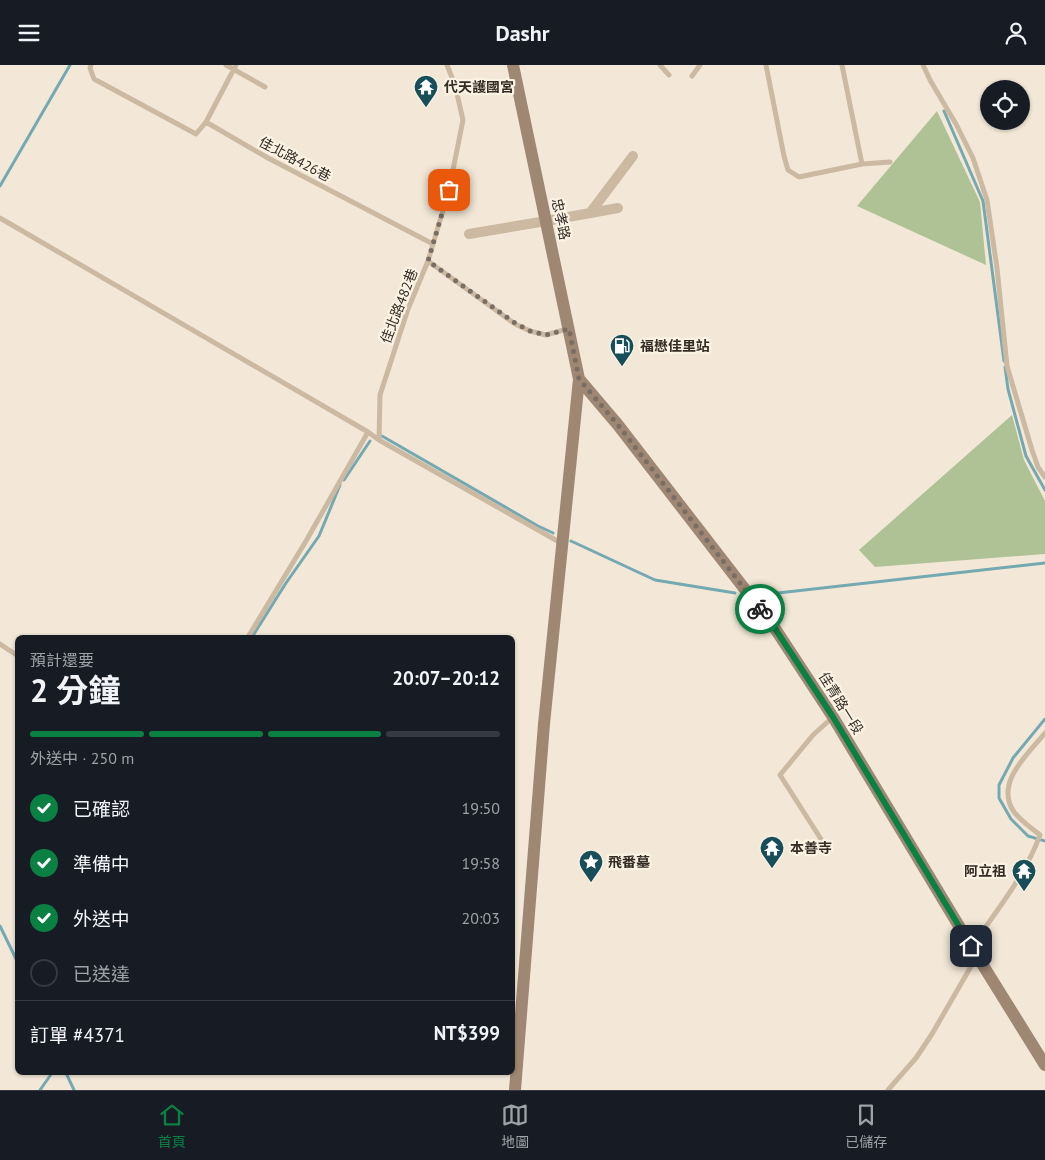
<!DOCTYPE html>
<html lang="zh-TW">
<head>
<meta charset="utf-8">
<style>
	:root { --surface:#171b24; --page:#20242c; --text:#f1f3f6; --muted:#9ea1a6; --line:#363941; --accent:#0b8043 }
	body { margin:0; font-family:"PT Sans","Noto Sans TC",sans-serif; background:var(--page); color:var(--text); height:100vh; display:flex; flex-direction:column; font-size:19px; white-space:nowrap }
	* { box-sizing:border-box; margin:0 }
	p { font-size:16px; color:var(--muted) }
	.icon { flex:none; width:28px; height:28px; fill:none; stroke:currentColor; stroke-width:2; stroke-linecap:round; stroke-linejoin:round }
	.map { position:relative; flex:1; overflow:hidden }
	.side { position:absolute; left:15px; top:570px; width:500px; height:440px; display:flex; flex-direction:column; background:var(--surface); border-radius:8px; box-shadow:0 1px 4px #0004 }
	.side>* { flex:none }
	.controls { position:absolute; left:980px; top:15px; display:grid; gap:10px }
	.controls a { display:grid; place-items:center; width:50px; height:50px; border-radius:50%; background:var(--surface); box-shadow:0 1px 4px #0004; font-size:25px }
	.pin { position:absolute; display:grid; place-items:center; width:42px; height:42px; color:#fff; margin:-21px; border-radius:10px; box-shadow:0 2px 8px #0006 }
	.courier { position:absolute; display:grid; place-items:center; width:50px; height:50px; margin:-25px; border:4px solid #0b8043; border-radius:50%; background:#fff; color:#222; box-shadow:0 1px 6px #0007 }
	.head em { font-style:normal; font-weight:700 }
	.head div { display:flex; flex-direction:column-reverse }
	.head { display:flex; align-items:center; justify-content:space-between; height:85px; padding:0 15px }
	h1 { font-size:32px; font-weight:700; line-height:38px }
	.bar { display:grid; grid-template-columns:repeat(4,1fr); gap:8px 5px; align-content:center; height:60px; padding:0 15px }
	.bar i { height:6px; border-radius:4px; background:var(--line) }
	.bar .current { background:var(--accent) }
	.bar p { grid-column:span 4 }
	.line { display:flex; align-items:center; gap:12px; padding:0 15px; border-top:1px solid var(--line) }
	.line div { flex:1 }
	ol { padding:0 15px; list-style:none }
	li { display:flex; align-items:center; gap:15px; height:55px }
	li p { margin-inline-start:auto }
	li .icon { padding:5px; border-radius:50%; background:var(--accent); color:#fff; stroke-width:4 }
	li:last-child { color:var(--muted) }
	li i { width:28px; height:28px; border:2px solid var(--line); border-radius:50% }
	header { display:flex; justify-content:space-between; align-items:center; height:65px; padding:0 15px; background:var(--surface); font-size:22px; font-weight:700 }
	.tab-bar { display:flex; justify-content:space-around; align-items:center; height:70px; border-top:1px solid var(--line); background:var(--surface); font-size:14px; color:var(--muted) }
	.tab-bar a { display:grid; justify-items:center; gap:2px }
	.tab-bar .current { color:var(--accent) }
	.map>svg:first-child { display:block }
	.green { fill:#afc296 }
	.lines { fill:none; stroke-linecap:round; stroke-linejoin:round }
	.stream { stroke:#74a9b2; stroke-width:3 }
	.lane { stroke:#cbb9a2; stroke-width:5 }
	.street { stroke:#cbb9a2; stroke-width:10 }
	.secondary { stroke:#9f8873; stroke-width:12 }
	.done { stroke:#786e63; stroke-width:5; stroke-dasharray:0 9 }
	.route { stroke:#0b8043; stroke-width:6 }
	.labels { text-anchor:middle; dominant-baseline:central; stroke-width:4.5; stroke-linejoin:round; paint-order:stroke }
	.poi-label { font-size:14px; font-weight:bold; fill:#352c25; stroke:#faf2e3; text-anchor:start }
	.street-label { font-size:14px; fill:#352c25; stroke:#faf2e3 }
</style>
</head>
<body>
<header><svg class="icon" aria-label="menu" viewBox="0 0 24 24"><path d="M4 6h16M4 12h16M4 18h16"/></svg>Dashr<svg class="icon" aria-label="person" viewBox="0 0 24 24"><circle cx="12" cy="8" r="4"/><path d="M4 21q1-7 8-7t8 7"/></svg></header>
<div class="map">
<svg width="1045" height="1025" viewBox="0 0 1045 1025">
	<rect width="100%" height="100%" fill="#f3e8d7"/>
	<path class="green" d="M937,46l43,91 6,63 -129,-59z
		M1012,350l12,45 21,41v53l-170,13 -16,-17z"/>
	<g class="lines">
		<path class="stream" d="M944,46l39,90 21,160
			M0,121l70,-121
			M1005,302l3,22 18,67 19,34
			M382,371l156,90 15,7
			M344,415l26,-39
			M571,476l84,39 80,13
			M769,529l276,-31
			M252,572l34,-54 33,-47 21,-51
			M1045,654l-32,39 -14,27v13l12,21 17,17 17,5
			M0,861l18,37
			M66,1008l8,17
			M40,1025l12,-17"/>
		<path class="lane" d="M91,0l-1,3 4,11 102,55 10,-12
			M226,0l39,22
			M236,0l-30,57 62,36 165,86
			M660,0l9,10
			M766,0l18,91 4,14 11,7 63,-13 28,-2
			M842,0l20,99
			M923,0l7,15 26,44 17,34 14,42 10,68 10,98 25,84 6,17 7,10
			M692,11l8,-11
			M0,153l368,214
			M428,196l87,63 15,7 16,4 21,-6
			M379,375l1,-45 28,-86 20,-48 21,-71 14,-70 -8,-35 -8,-20
			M248,572l58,-96 62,-109 11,8 182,103
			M0,579l18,12
			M826,782l-46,-72 33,-40 20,-18
			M972,881c25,-36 53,-70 68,-111 -9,-7 -19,-14 -26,-23 -20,-29 14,-58 31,-79
			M888,1025l28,-32 16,-24 45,-78"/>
		<path class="street" d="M590,148l43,-57
			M469,169l77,-13 72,-13"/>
		<path class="secondary" d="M513,0l66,314 -35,345 -29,366
			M579,314l39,46 156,202 59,90 138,229 74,119"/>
	</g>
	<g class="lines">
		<path class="done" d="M449,125l-21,71 87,62 15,8 16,4 23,-6 10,50 39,46 142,184"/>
		<path class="route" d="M760,544l14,18 59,90 138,229"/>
	</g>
	<defs>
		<symbol id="temple-pin" viewBox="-11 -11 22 30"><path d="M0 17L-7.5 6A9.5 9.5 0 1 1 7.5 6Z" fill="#184e5a" stroke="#faf2e3"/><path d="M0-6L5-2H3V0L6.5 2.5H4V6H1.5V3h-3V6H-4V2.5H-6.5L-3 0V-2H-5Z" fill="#fff"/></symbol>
		<symbol id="fuel-pin" viewBox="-11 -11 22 30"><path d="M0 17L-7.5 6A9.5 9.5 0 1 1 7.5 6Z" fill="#184e5a" stroke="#faf2e3"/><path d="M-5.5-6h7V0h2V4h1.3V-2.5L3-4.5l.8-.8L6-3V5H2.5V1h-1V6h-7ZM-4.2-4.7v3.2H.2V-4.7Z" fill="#fff"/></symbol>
		<symbol id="sight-pin" viewBox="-11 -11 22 30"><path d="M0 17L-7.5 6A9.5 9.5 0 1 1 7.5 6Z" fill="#184e5a" stroke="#faf2e3"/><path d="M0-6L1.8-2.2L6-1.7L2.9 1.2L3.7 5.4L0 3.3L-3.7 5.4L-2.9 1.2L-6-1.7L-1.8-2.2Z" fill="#fff"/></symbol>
	</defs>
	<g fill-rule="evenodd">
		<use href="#temple-pin" x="412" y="8" width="28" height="38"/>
		<use href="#fuel-pin" x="608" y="267" width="28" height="38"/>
		<use href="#temple-pin" x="758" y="769" width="28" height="38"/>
		<use href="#sight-pin" x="577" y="783" width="28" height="38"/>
		<use href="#temple-pin" x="1010" y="792" width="28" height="38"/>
	</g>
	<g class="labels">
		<g class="poi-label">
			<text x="444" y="22">代天護國宮</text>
			<text x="640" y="281">福懋佳里站</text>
			<text x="790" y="783">本善寺</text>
			<text x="608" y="797">飛番墓</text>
			<text x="1006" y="806" text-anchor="end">阿立祖</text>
		</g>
		<g class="street-label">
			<text transform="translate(295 94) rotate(28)">佳北路426巷</text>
			<text transform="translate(561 154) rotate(78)">忠孝路</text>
			<text transform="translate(399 241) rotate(-69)">佳北路482巷</text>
			<text transform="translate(841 638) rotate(58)">佳青路一段</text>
		</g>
	</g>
</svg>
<div class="controls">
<a><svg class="icon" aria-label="locate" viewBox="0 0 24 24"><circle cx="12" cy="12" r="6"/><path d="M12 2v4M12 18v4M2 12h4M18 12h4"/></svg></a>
</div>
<div class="pin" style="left:449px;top:125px;background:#ea580c"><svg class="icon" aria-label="bag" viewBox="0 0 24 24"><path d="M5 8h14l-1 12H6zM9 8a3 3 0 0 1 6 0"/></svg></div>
<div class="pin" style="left:971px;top:881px;background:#1f2937"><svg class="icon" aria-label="home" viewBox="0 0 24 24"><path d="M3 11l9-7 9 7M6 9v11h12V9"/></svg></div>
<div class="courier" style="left:760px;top:544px"><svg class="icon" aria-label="bike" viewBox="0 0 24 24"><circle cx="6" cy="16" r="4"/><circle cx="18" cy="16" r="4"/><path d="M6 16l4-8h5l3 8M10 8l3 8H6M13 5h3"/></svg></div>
<section class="side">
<div class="head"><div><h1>2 分鐘</h1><p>預計還要</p></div><em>20:07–20:12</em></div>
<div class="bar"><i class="current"></i><i class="current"></i><i class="current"></i><i></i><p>外送中 · 250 m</p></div>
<ol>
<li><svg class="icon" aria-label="check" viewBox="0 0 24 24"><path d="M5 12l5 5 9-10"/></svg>已確認<p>19:50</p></li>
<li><svg class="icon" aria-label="check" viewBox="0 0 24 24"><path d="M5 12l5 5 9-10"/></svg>準備中<p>19:58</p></li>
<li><svg class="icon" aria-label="check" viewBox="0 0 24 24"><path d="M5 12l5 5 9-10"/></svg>外送中<p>20:03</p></li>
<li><i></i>已送達</li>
</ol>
<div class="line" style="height:65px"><div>訂單 #4371</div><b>NT$399</b></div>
</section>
</div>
<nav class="tab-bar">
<a class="current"><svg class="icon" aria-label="home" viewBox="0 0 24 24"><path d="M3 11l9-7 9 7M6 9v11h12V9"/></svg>首頁</a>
<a><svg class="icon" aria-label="map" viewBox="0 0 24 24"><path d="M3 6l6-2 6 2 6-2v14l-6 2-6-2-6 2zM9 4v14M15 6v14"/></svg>地圖</a>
<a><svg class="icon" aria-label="saved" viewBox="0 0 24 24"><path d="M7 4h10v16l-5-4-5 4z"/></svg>已儲存</a>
</nav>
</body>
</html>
